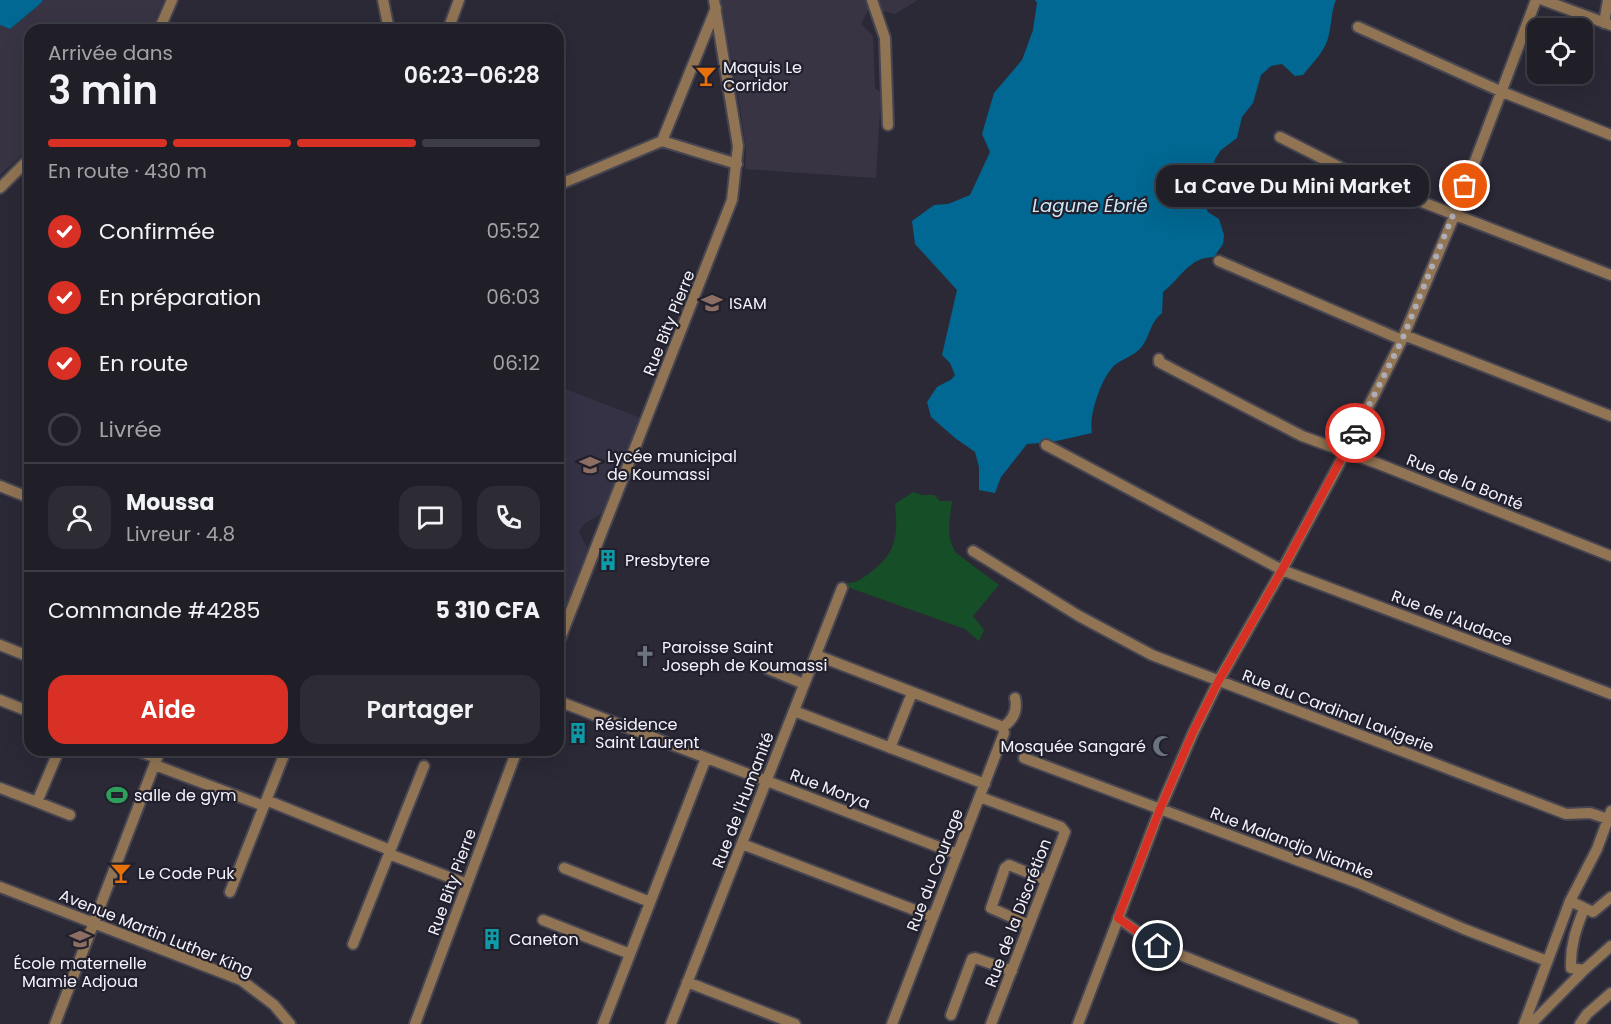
<!DOCTYPE html>
<html lang="fr">
<head>
<meta charset="utf-8">
<style>
	:root { --surface:#201f28; --page:#2d2c34; --text:#f1f3f6; --muted:#a2a2a8; --line:#3d3d45; --accent:#d93025 }
	body { margin:0; font-family:Poppins,sans-serif; background:var(--page); color:var(--text); height:100vh; display:flex; flex-direction:column; font-size:22px; white-space:nowrap }
	* { box-sizing:border-box; margin:0 }
	p { font-size:20px; color:var(--muted) }
	.icon { flex:none; width:33px; height:33px; fill:none; stroke:currentColor; stroke-width:2; stroke-linecap:round; stroke-linejoin:round }
	.map { position:relative; flex:1; overflow:hidden }
	.side { position:absolute; left:24px; top:24px; width:540px; height:732px; display:flex; flex-direction:column; background:var(--surface); border-radius:18px; box-shadow:0 6px 24px #0002,0 0 0 2px var(--line) }
	.side>* { flex:none }
	.fabs { position:absolute; left:1527px; top:18px; display:grid; gap:12px }
	.fabs a { display:grid; place-items:center; width:66px; height:66px; border-radius:12px; background:var(--surface); box-shadow:0 6px 24px #0002,0 0 0 2px var(--line); font-size:30px }
	.pin { position:absolute; display:grid; place-items:center; width:51px; height:51px; color:#fff; margin:-26px; border:3px solid #fff; border-radius:50%; box-shadow:0 2px 6px #0007 }
	.courier { position:absolute; display:grid; place-items:center; width:60px; height:60px; margin:-30px; border:4px solid #d93025; border-radius:50%; background:#fff; color:#222; box-shadow:0 2px 8px #0007 }
	.bubble { position:absolute; height:42px; border-radius:18px; background:var(--surface); box-shadow:0 6px 24px #0002,0 0 0 2px var(--line); font-size:20px; font-weight:600; line-height:42px; text-align:center }
	.summary em { font-style:normal; font-weight:600 }
	.summary div { display:flex; flex-direction:column-reverse }
	.summary { display:flex; align-items:center; justify-content:space-between; height:102px; padding:0 24px }
	h1 { font-size:39px; font-weight:600; line-height:45px }
	.bar { display:grid; grid-template-columns:repeat(4,1fr); gap:9px 6px; align-content:center; height:72px; padding:0 24px }
	.bar i { height:8px; border-radius:4px; background:var(--line) }
	.bar .active { background:var(--accent) }
	.bar p { grid-column:span 4 }
	.line { display:flex; align-items:center; gap:15px; padding:0 24px; border-top:2px solid var(--line) }
	.line div { flex:1 }
	.round { display:grid; place-items:center; flex:none; width:63px; height:63px; border-radius:18px; background:var(--page) }
	ol { padding:0 24px; list-style:none }
	li { display:flex; align-items:center; gap:18px; height:66px }
	li p { margin-inline-start:auto }
	li .icon { padding:6px; border-radius:50%; background:var(--accent); color:#fff; stroke-width:4 }
	li:last-child { color:var(--muted) }
	li i { width:33px; height:33px; border:3px solid var(--line); border-radius:50% }
	.button { display:flex; gap:12px; margin-top:auto; padding:12px 24px }
	.button a { flex:1; height:69px; border-radius:18px; background:var(--accent); color:#fff; font-size:24px; font-weight:600; line-height:69px; text-align:center }
	.button a+a { background:var(--page); color:var(--text) }
	.map>svg:first-child { display:block }
	.built { fill:#353245 }
	.industrial { fill:#383444 }
	.green { fill:#164e27 }
	.water { fill:#006892 }
	.lines { fill:none; stroke-linecap:round; stroke-linejoin:round }
	.minor-casing { stroke:#474552; stroke-width:14 }
	.minor { stroke:#907453; stroke-width:10 }
	.done { stroke:#aeacb7; stroke-width:6; stroke-dasharray:0 10.8 }
	.route { stroke:#d93025; stroke-width:8 }
	.labels { text-anchor:middle; dominant-baseline:central; stroke-width:4.5; stroke-linejoin:round; paint-order:stroke }
	.poi-label { font-size:16px; fill:#f4f3fc; stroke:#21202c; text-anchor:start }
	.street-label { font-size:16px; fill:#f4f3fc; stroke:#21202c }
	.water-label { font-size:18px; font-style:italic; fill:#d0e8f6; stroke:#21202c }
</style>
</head>
<body>
<div class="map">
<svg width="1611" height="1024" viewBox="0 0 1611 1024">
	<rect width="100%" height="100%" fill="#2b2936"/>
	<path class="built" d="M558,386l83,32 -39,95 -18,11 -5,8 9,17 -30,76z"/>
	<path class="industrial" d="M43,0h121l-13,30h-121v118l-30,27v-150l10,4 30,-25z
		M721,0h197l-23,14 -26,-6 -8,16 12,12 2,52 6,5 -5,85 -131,-9 1,-19 -5,-36z"/>
	<path class="green" d="M913,492l9,3h12l6,6h12c-2,18 -7,35 4,52l43,32 -26,31 11,14 -5,11 -14,-12 -126,-45c18,-1 19,-2 33,-13 25,-19 26,-37 23,-67z"/>
	<path class="water" d="M0,0h43l-3,4 -30,25 -10,-4z
		M1035,0h301c-5,12 -4,21 -7,34 -3,17 -16,28 -26,41l-8,1 -13,-12 -11,2 -10,9 -8,28 -11,14 -5,21 -16,12 -6,9 -3,12 7,11 9,3 -3,8 -9,-2 -12,12 4,9 11,7 5,16 -1,9 -9,13c-25,0 -33,21 -51,35l-1,21c-12,10 -11,20 -19,32 -6,9 -18,13 -27,19 -14,11 -28,52 -24,69l-40,9 -25,2 -26,33 -6,16 -16,-3v-23l-4,-15 -20,-14 -24,-21 -4,-15 10,-15 15,-8 3,-4 -5,-12 -8,-8 15,-65 -42,-46 -3,-23 22,-16 14,-1 22,-9 20,-43 -8,-18 12,-41 28,-33 11,-30 4,-27z"/>
	<g class="lines">
		<defs>
			<path id="minor" d="M383,0l6,30
				M872,0l13,38 3,87
				M1543,0l68,25
				M716,8l-54,133 75,23
				M1604,23l4,-23
				M1358,27l142,64 111,44
				M159,30l13,-30
				M448,30l11,-30
				M1280,137l85,43 246,95
				M558,185l104,-44
				M0,188l30,-30
				M1219,261l183,79
				M1404,335l207,81
				M1159,359v3l19,10 124,64 77,28 232,92
				M1046,445l236,125 329,124
				M0,486l30,12
				M973,551l106,65 73,39 414,159 24,-1 18,6
				M558,644l174,-444 6,-54 -24,-146
				M0,645l30,12
				M816,655l187,72c10,-7 15,-16 12,-29
				M768,669l36,15
				M0,700l30,12
				M558,701l399,153
				M794,711l191,73
				M890,748l22,-55
				M135,750l22,8
				M1024,758l334,125 106,46 83,32
				M155,765l109,41
				M0,788l37,14 22,-52
				M980,797l81,30 4,5 -74,192
				M266,800l124,50
				M37,802l33,13
				M742,844l191,73
				M389,854l78,30
				M564,868l86,34
				M0,887l241,93 33,25 16,19
				M230,892l56,-142
				M1570,901l23,11 18,-15
				M1118,918l40,28 195,78
				M543,920l87,34
				M1029,925l-38,-17 14,-40 4,-3 37,15
				M353,944l71,-178
				M1584,970l-13,-2c-1,-22 5,-39 13,-59
				M687,982l108,42
				M951,1015l21,-56 3,-1 37,13
				M55,1024l105,-274
				M415,1024l102,-274
				M603,1024l103,-266
				M671,1024l171,-436
				M892,1024l112,-291 -1,-6
				M1078,1024l82,-215 33,-76 25,-51 64,-112 63,-117 57,-113 53,-126 81,-214
				M1524,1024l46,-123 27,-52 14,-38
				M1531,1024l53,-54 27,-24
				M1580,1024l7,-10 24,-21"/>
		</defs>
		<use href="#minor" class="minor-casing"/>
		<use href="#minor" class="minor"/>
	</g>
	<g class="lines">
		<path class="done" d="M1355,433l47,-93 63,-154"/>
		<path class="route" d="M1158,946l-40,-28 42,-109 33,-77 25,-50 64,-112 73,-137"/>
	</g>
	<defs>
		<symbol id="bar-bare" viewBox="-9 -9 18 18"><path d="M-6-5H6L.8 .8V4.5H3.5V6h-7V4.5H-.8V.8Z" fill="#e8710a" stroke="#21202c" stroke-width="2.5" paint-order="stroke"/></symbol>
		<symbol id="school-bare" viewBox="-9 -9 18 18"><path d="M0-5L7-2L0 1L-7-2ZM-4 1L0 2.5L4 1V4Q0 6-4 4Z" fill="#8d6e63" stroke="#21202c" stroke-width="2.5" paint-order="stroke"/></symbol>
		<symbol id="building-bare" viewBox="-9 -9 18 18"><path d="M-4-6H4V6H1V3H-1V6H-4ZM-2.5-4.3h1.7v1.8h-1.7ZM.8-4.3h1.7v1.8H.8ZM-2.5-1h1.7V.8h-1.7ZM.8-1h1.7V.8H.8Z" fill="#0f9aa8" stroke="#21202c" stroke-width="2.5" paint-order="stroke"/></symbol>
		<symbol id="church-bare" viewBox="-9 -9 18 18"><path d="M-1.2-6h2.4v3.5h3.3v2.4h-3.3V6h-2.4V-.1h-3.3v-2.4h3.3Z" fill="#6b7280" stroke="#21202c" stroke-width="2.5" paint-order="stroke"/></symbol>
		<symbol id="mosque-bare" viewBox="-9 -9 18 18"><path d="M3.5-4.9A6 6 0 1 0 3.5 4.9A5 5 0 1 1 3.5-4.9Z" fill="#6b7280" stroke="#21202c" stroke-width="2.5" paint-order="stroke"/></symbol>
		<symbol id="stadium-bare" viewBox="-9 -9 18 18"><path d="M0-5a6.5 5 0 1 0 0 10a6.5 5 0 1 0 0-10ZM-3.5-1.8h7v3.6h-7Z" fill="#2e9e5b" stroke="#21202c" stroke-width="2.5" paint-order="stroke"/></symbol>
	</defs>
	<g fill-rule="evenodd">
		<use href="#bar-bare" x="691" y="61" width="30" height="30"/>
		<use href="#school-bare" x="697" y="288" width="30" height="30"/>
		<use href="#school-bare" x="575" y="450" width="30" height="30"/>
		<use href="#building-bare" x="593" y="545" width="30" height="30"/>
		<use href="#church-bare" x="630" y="641" width="30" height="30"/>
		<use href="#building-bare" x="563" y="718" width="30" height="30"/>
		<use href="#mosque-bare" x="1148" y="731" width="30" height="30"/>
		<use href="#stadium-bare" x="102" y="780" width="30" height="30"/>
		<use href="#bar-bare" x="106" y="858" width="30" height="30"/>
		<use href="#school-bare" x="65" y="924" width="30" height="30"/>
		<use href="#building-bare" x="477" y="924" width="30" height="30"/>
	</g>
	<g class="labels">
		<g class="poi-label">
			<text x="723" y="67">Maquis Le<tspan x="723" dy="18">Corridor</tspan></text>
			<text x="729" y="303">ISAM</text>
			<text x="607" y="456">Lycée municipal<tspan x="607" dy="18">de Koumassi</tspan></text>
			<text x="625" y="560">Presbytere</text>
			<text x="662" y="647">Paroisse Saint<tspan x="662" dy="18">Joseph de Koumassi</tspan></text>
			<text x="595" y="724">Résidence<tspan x="595" dy="18">Saint Laurent</tspan></text>
			<text x="1146" y="746" text-anchor="end">Mosquée Sangaré</text>
			<text x="134" y="795">salle de gym</text>
			<text x="138" y="873">Le Code Puk</text>
			<text x="509" y="939">Caneton</text>
			<text x="80" y="963" text-anchor="middle">École maternelle<tspan x="80" dy="18">Mamie Adjoua</tspan></text>
		</g>
		<g class="street-label">
			<text transform="translate(669 323) rotate(-68)">Rue Bity Pierre</text>
			<text transform="translate(1465 482) rotate(22)">Rue de la Bonté</text>
			<text transform="translate(1452 618) rotate(21)">Rue de l'Audace</text>
			<text transform="translate(1338 711) rotate(21)">Rue du Cardinal Lavigerie</text>
			<text transform="translate(830 789) rotate(21)">Rue Morya</text>
			<text transform="translate(743 800) rotate(-69)">Rue de l'Humanité</text>
			<text transform="translate(1292 843) rotate(21)">Rue Malandjo Niamke</text>
			<text transform="translate(935 870) rotate(-69)">Rue du Courage</text>
			<text transform="translate(452 882) rotate(-70)">Rue Bity Pierre</text>
			<text transform="translate(1018 913) rotate(-69)">Rue de la Discrétion</text>
			<text transform="translate(156 933) rotate(22)">Avenue Martin Luther King</text>
		</g>
		<g class="water-label">
			<text x="1090" y="205">Lagune Ébrié</text>
		</g>
	</g>
</svg>
<div class="fabs">
<a><svg class="icon" aria-label="locate" viewBox="0 0 24 24"><circle cx="12" cy="12" r="6"/><path d="M12 2v4M12 18v4M2 12h4M18 12h4"/></svg></a>
</div>
<div class="pin" style="left:1465px;top:186px;background:#ea580c"><svg class="icon" aria-label="bag" viewBox="0 0 24 24"><path d="M5 8h14l-1 12H6zM9 8a3 3 0 0 1 6 0"/></svg></div>
<div class="pin" style="left:1158px;top:946px;background:#1f2937"><svg class="icon" aria-label="home" viewBox="0 0 24 24"><path d="M3 11l9-7 9 7M6 9v11h12V9"/></svg></div>
<div class="courier" style="left:1355px;top:433px"><svg class="icon" aria-label="car" viewBox="0 0 24 24"><path d="M5 17H2v-5l4-1 3-4h7l3 4 3 1v5h-3M9 17h6M6 11h13"/><circle cx="7" cy="17" r="2"/><circle cx="17" cy="17" r="2"/></svg></div>
<div class="bubble" style="left:1156px;top:165px;width:273px">La Cave Du Mini Market</div>
<section class="side">
<div class="summary"><div><h1>3 min</h1><p>Arrivée dans</p></div><em>06:23–06:28</em></div>
<div class="bar"><i class="active"></i><i class="active"></i><i class="active"></i><i></i><p>En route · 430 m</p></div>
<ol>
<li><svg class="icon" aria-label="check" viewBox="0 0 24 24"><path d="M5 12l5 5 9-10"/></svg>Confirmée<p>05:52</p></li>
<li><svg class="icon" aria-label="check" viewBox="0 0 24 24"><path d="M5 12l5 5 9-10"/></svg>En préparation<p>06:03</p></li>
<li><svg class="icon" aria-label="check" viewBox="0 0 24 24"><path d="M5 12l5 5 9-10"/></svg>En route<p>06:12</p></li>
<li><i></i>Livrée</li>
</ol>
<div class="line" style="height:108px"><a class="round"><svg class="icon" aria-label="person" viewBox="0 0 24 24"><circle cx="12" cy="8" r="4"/><path d="M4 21q1-7 8-7t8 7"/></svg></a><div><b>Moussa</b><p>Livreur · 4.8</p></div><a class="round"><svg class="icon" aria-label="chat" viewBox="0 0 24 24"><path d="M4 5h16v11H9l-5 4z"/></svg></a><a class="round"><svg class="icon" aria-label="phone" viewBox="0 0 24 24"><path d="M5 4h4l2 5-3 2q2 4 5 5l2-3 5 2v4C11 20 4 13 5 4z"/></svg></a></div>
<div class="line" style="height:78px"><div>Commande #4285</div><b>5 310 CFA</b></div>
<div class="button"><a>Aide</a><a>Partager</a></div>
</section>
</div>
</body>
</html>
